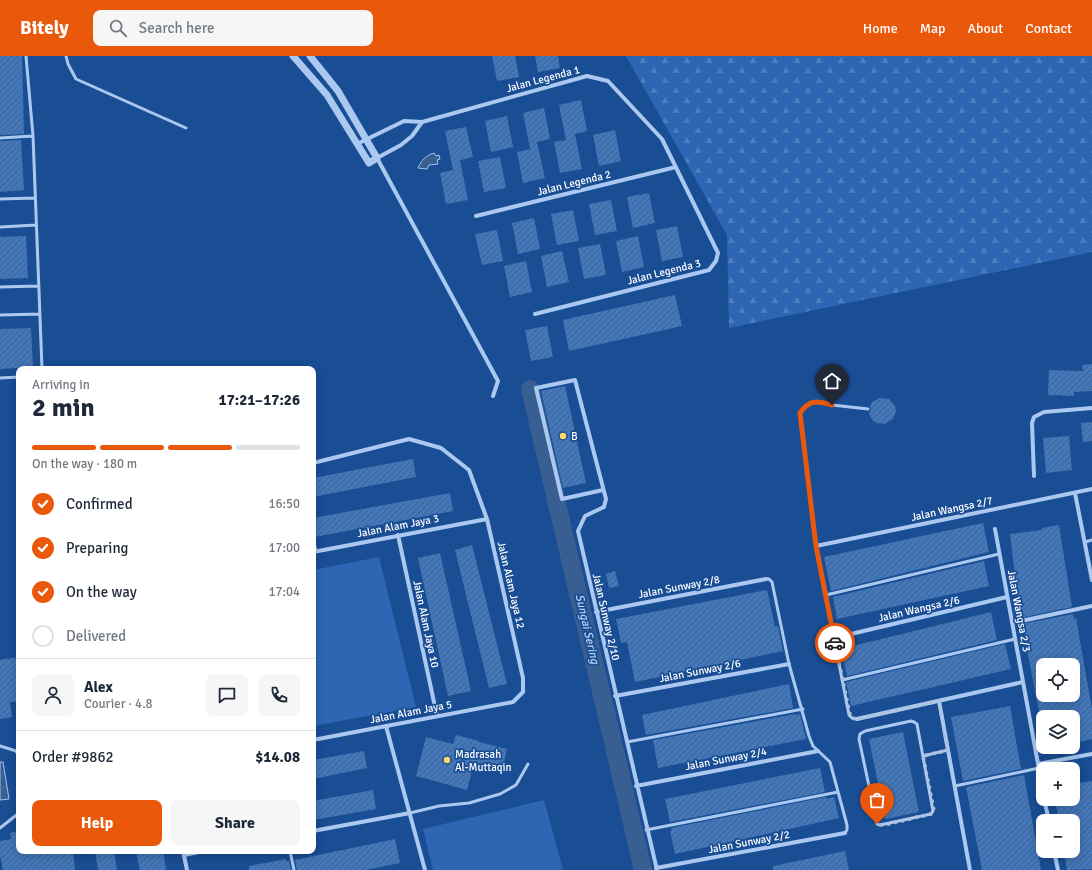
<!DOCTYPE html>
<html lang="en">
<head>
<meta charset="utf-8">
<style>
	:root { --surface:#fff; --page:#f6f6f7; --text:#1f2937; --muted:#747a83; --line:#e0e1e3; --accent:#ea580c }
	body { margin:0; font-family:Signika,sans-serif; background:var(--page); color:var(--text); height:100vh; display:flex; flex-direction:column; font-size:15px; white-space:nowrap }
	* { box-sizing:border-box; margin:0 }
	p { font-size:13px; color:var(--muted) }
	.icon { flex:none; width:22px; height:22px; fill:none; stroke:currentColor; stroke-width:2; stroke-linecap:round; stroke-linejoin:round }
	.map { position:relative; flex:1; overflow:hidden }
	.drawer { position:absolute; left:16px; top:310px; width:300px; height:488px; display:flex; flex-direction:column; background:var(--surface); border-radius:8px; box-shadow:0 2px 10px #0003 }
	.drawer>* { flex:none }
	.controls { position:absolute; left:1036px; top:602px; display:grid; gap:8px }
	.controls a { display:grid; place-items:center; width:44px; height:44px; border-radius:8px; background:var(--surface); box-shadow:0 2px 10px #0003; font-size:20px }
	.pin { position:absolute; display:grid; place-items:center; width:34px; height:34px; color:#fff; margin:-41px -17px; border-radius:50% 50% 50% 0; rotate:-45deg; box-shadow:0 0 4px #0007 }
	.pin .icon { rotate:45deg }
	.courier { position:absolute; display:grid; place-items:center; width:40px; height:40px; margin:-20px; border:3px solid #ea580c; border-radius:50%; background:#fff; color:#222; box-shadow:0 1px 5px #0007 }
	.overview em { font-style:normal; font-weight:800 }
	.overview div { display:flex; flex-direction:column-reverse }
	.overview { display:flex; align-items:center; justify-content:space-between; height:68px; padding:0 16px }
	h1 { font-size:26px; font-weight:800; line-height:30px }
	.bar { display:grid; grid-template-columns:repeat(4,1fr); gap:6px 4px; align-content:center; height:48px; padding:0 16px }
	.bar i { height:5px; border-radius:3px; background:var(--line) }
	.bar .on { background:var(--accent) }
	.bar p { grid-column:span 4 }
	.line { display:flex; align-items:center; gap:10px; padding:0 16px; border-top:1px solid var(--line) }
	.line div { flex:1 }
	.round { display:grid; place-items:center; flex:none; width:42px; height:42px; border-radius:8px; background:var(--page) }
	ol { padding:0 16px; list-style:none }
	li { display:flex; align-items:center; gap:12px; height:44px }
	li p { margin-inline-start:auto }
	li .icon { padding:4px; border-radius:50%; background:var(--accent); color:#fff; stroke-width:4 }
	li:last-child { color:var(--muted) }
	li i { width:22px; height:22px; border:2px solid var(--line); border-radius:50% }
	.button { display:flex; gap:8px; margin-top:auto; padding:8px 16px }
	.button a { flex:1; height:46px; border-radius:8px; background:var(--accent); color:#fff; font-size:16px; font-weight:800; line-height:46px; text-align:center }
	.button a+a { background:var(--page); color:var(--text) }
	header { display:flex; align-items:center; gap:24px; box-sizing:border-box; height:56px; padding:0 20px; background:var(--accent); color:#fff }
	header strong { font-size:19px }
	nav { display:flex; gap:22px; margin-inline-start:auto; font-size:14px }
	.search { width:280px; height:36px; background:var(--page); display:flex; align-items:center; gap:10px; box-sizing:border-box; padding:0 14px; border-radius:8px; color:var(--muted); font-size:15px }
	.map>svg:first-child { display:block }
	.forest { fill:url(#forest-firs) }
	.pitch { fill:#2d67b3 }
	.water { fill:url(#water-ripples); stroke:#9ec3f2 }
	.lines { fill:none; stroke-linecap:round; stroke-linejoin:round }
	.river { stroke:#395e92; stroke-width:18 }
	.building { fill:url(#building-hatch); fill-rule:evenodd }
	.service { stroke:#abc9f0; stroke-width:3 }
	.minor { stroke:#abc9f0; stroke-width:4 }
	.tertiary { stroke:#abc9f0; stroke-width:7 }
	.done { stroke:#aec1da; stroke-width:4; stroke-dasharray:0 7.2 }
	.route { stroke:#ea580c; stroke-width:5 }
	.poi-dot { fill:#ffd66a; stroke:#194d94; stroke-width:1.5 }
	.labels { text-anchor:middle; dominant-baseline:central; stroke-width:3.5; stroke-linejoin:round; paint-order:stroke }
	.street-label { font-size:11px; fill:#fff; stroke:#194d94 }
	.poi-label { font-size:11px; fill:#fff; stroke:#194d94; text-anchor:start }
	.water-label { font-size:12px; font-style:italic; fill:#b7d3f7; stroke:#194d94 }
</style>
</head>
<body>
<header>
<strong>Bitely</strong>
<div class="search"><svg class="icon" aria-label="search" viewBox="0 0 24 24"><circle cx="10" cy="10" r="6"/><path d="M15 15l6 6"/></svg>Search here</div>
<nav><a>Home</a><a>Map</a><a>About</a><a>Contact</a></nav>
</header>
<div class="map">
<svg width="1092" height="814" viewBox="0 0 1092 814">
	<defs>
		<pattern id="forest-firs" width="22" height="20" patternUnits="userSpaceOnUse"><rect width="22" height="20" fill="#2d67b3"/><path d="M5 1l3.5 6h-7zM16 11l3.5 6h-7z" fill="#4c7ebe"/></pattern>
		<pattern id="water-ripples" width="26" height="14" patternUnits="userSpaceOnUse"><rect width="26" height="14" fill="#395e92"/><path d="M2 4q2-2 4 0t4 0M15 11q2-2 4 0t4 0" fill="none" stroke="#5776a2"/></pattern>
		<pattern id="building-hatch" width="6" height="6" patternUnits="userSpaceOnUse"><rect width="6" height="6" fill="#4277bc"/><path d="M-1 1l2-2M0 6l6-6M5 7l2-2" fill="none" stroke="#476284"/></pattern>
	</defs>
	<rect width="100%" height="100%" fill="#194d94"/>
	<path class="forest" d="M626,0h466v196l-363,76 -2,-93z"/>
	<path class="pitch" d="M379,501l37,150 -103,19v-156z
		M544,744l19,70h-130l-10,-41z"/>
	<path class="water" d="M434,97l2,3 3,-1 1,4 -3,1 1,4 -9,1 -2,4 -9,-1c3,-7 8,-13 16,-15z
		M0,706h3l6,37 -9,1z"/>
	<g class="lines">
		<path class="river" d="M530,333l113,481"/>
	</g>
	<path class="building" d="M0,0h22l2,78 -24,1z
		M492,0h23l4,21 -22,4z
		M535,0h23l2,12 -22,4z
		M581,44l6,31 -12,3 7,35 -22,4 -6,-31 12,-2 -7,-35z
		M544,52l6,31 -13,3 8,36 -22,5 -6,-31 13,-3 -7,-36z
		M507,60l6,31 -22,5 -6,-31z
		M466,71l7,30 -13,3 8,40 -22,4 -6,-31 13,-3 -8,-39z
		M615,74l6,31 -22,5 -6,-31z
		M21,84l3,50 -24,2v-51z
		M500,101l6,31 -22,4 -6,-31z
		M649,137l6,30 -22,5 -6,-31z
		M611,144l6,31 -22,4 -6,-31z
		M573,154l6,31 -22,4 -6,-31z
		M534,162l6,31 -22,5 -6,-31z
		M677,170l6,31 -21,4 -6,-31z
		M497,174l6,31 -21,4 -7,-31z
		M26,180l2,42 -28,1v-42z
		M638,180l6,31 -22,5 -6,-31z
		M600,188l6,31 -22,4 -6,-31z
		M562,195l7,31 -22,5 -6,-31z
		M526,205l6,31 -22,5 -6,-31z
		M675,239l7,31 -113,25 -6,-31z
		M547,270l6,31 -22,4 -6,-31z
		M31,272l2,39 -33,2v-40z
		M1092,308v27l-18,1v4l-26,-1 1,-25 34,1 -1,-6z
		M565,330l21,97 -23,5 -22,-97z
		M880,342l9,1 6,7 1,5 -3,8 -8,5 -8,-1 -4,-2 -4,-7 2,-5 -1,-2 2,-5z
		M1092,366v19l-9,1 -2,-19z
		M1069,380l3,34 -26,3 -3,-35z
		M413,403l3,18 -103,20v-19z
		M450,437l3,18 -138,26 -2,-19z
		M983,467l6,29 -158,39 -7,-34z
		M1059,469l13,82 -52,11 -10,-84 32,-4v-2z
		M472,489l35,139 -18,4 -34,-138z
		M440,497l31,138 -23,5 -30,-138z
		M984,505l5,25 -152,33 -4,-22z
		M615,515l4,15 -10,2 -3,-14z
		M767,534l8,37 3,-1 5,25 -148,31 -8,-40 -6,1 -5,-24z
		M991,556l6,28 -150,36 -6,-27z
		M1073,558l1,5 2,-1 16,91v30l-14,3 -4,-25h-34l-18,-93zM1043,609h30v30h-30z
		M1005,588l6,25 -160,37 -5,-24z
		M19,601v45h-9l2,15 -12,2v-59z
		M789,628l4,24 -147,27 -4,-20z
		M1010,650l11,63 -58,12 -12,-64z
		M795,658v1l5,-1 6,25 -148,29 -5,-28z
		M903,676l16,80 -34,7 -16,-80z
		M456,679l23,6v1l28,7 -5,23 -8,-3v-2l-20,-4 -7,27 -51,-14 10,-39 27,7z
		M364,695l3,17 -54,11v-19z
		M820,712l5,24 -155,30 -5,-23z
		M1024,719l17,95h-59l-16,-83z
		M1092,725v88l-25,1 -3,-19h9v-30h-14l-4,-22h18v-15z
		M373,734l3,19 -63,11v-19z
		M826,741v2l8,-2 5,21 -164,36 -5,-23 2,-1 -1,-2z
		M19,775v20h54l2,19h-72l-3,-15v-14l11,-2 -1,-6z
		M395,783l5,24 -35,7h-68l-2,-10z
		M95,795h19l3,19h-19z
		M136,795h27l3,19h-26z
		M845,795l4,19h-76v-4z
		M286,803v2h3l2,9h-42v-4z"/>
	<g class="lines">
		<path class="service" d="M26,0l7,80 9,233
			M66,0l2,8 8,15 110,49
			M0,82l33,-2
			M0,143l35,-1
			M0,171l36,-2
			M0,231l38,-1
			M0,259l40,-1
			M0,322l19,-1
			M313,483l3,12
			M1085,486l7,-2
			M766,523h3l3,3 17,82 20,72 4,10 17,16 17,63v5l-2,3
			M826,539l173,-41
			M842,624l173,-41
			M857,663l-5,-1 -3,-3 -33,-169 -16,-133 4,-6 8,-4 6,-1 14,3 36,4
			M911,665l3,1 3,2 16,87 -2,3 -51,11 -3,-1 -18,-85 1,-5 5,-3z
			M627,686l176,-33
			M0,690l16,5 3,5
			M923,700l25,-6
			M955,730l84,-18
			M410,757l29,-7 30,-3 31,-9 16,-9 12,-21
			M0,772l19,-15
			M646,774l192,-38
			M290,795l4,19"/>
		<path class="minor" d="M422,66l-10,14 -11,9 -24,13 121,223 -5,15
			M357,88l47,-23 18,1 165,-46 21,5 54,58 56,114 -2,8 -7,9 -174,44
			M476,160l200,-49
			M313,407l96,-24 32,9 28,22 18,49 36,159v14l-10,10 -200,38
			M1034,420l-2,-53 2,-6 10,-5 48,-4
			M603,434l-41,9 -26,-111 39,-8 31,119 -2,8 -19,9 -7,15 79,339
			M1075,437l17,87
			M995,473l48,262
			M398,479l39,181
			M816,490l276,-57
			M313,496l174,-33
			M596,556l170,-33
			M1012,567l80,-17
			M834,582l173,-41
			M615,640l174,-32
			M939,645l31,169
			M857,663l166,-37
			M386,670l39,144
			M1038,708l54,-10
			M636,730l182,-35
			M1044,743l5,22
			M313,775l97,-18
			M183,795l4,19
			M1054,795l4,19
			M184,799l20,-4
			M656,812l189,-35"/>
		<path class="tertiary" d="M293,0l34,39 42,68 8,-5 -39,-67 -28,-35"/>
	</g>
	<g class="lines">
		<path class="done" d="M835,587l15,72 2,3 5,1 82,-18 9,49 -25,6 11,55 -3,3 -47,11 -7,-1"/>
		<path class="route" d="M832,349c-14,-4 -23,-6 -32,8l16,133 19,97"/>
	</g>
	<g class="poi-dot">
		<circle cx="563" cy="380" r="4"/>
		<circle cx="447" cy="704" r="4"/>
	</g>
	<g class="labels">
		<g class="street-label">
			<text transform="translate(543 23) rotate(-15)">Jalan Legenda 1</text>
			<text transform="translate(574 127) rotate(-14)">Jalan Legenda 2</text>
			<text transform="translate(664 216) rotate(-14)">Jalan Legenda 3</text>
			<text transform="translate(952 453) rotate(-12)">Jalan Wangsa 2/7</text>
			<text transform="translate(398 470) rotate(-11)">Jalan Alam Jaya 3</text>
			<text transform="translate(511 529) rotate(77)">Jalan Alam Jaya 12</text>
			<text transform="translate(679 531) rotate(-11)">Jalan Sunway 2/8</text>
			<text transform="translate(919 553) rotate(-13)">Jalan Wangsa 2/6</text>
			<text transform="translate(1019 555) rotate(79)">Jalan Wangsa 2/3</text>
			<text transform="translate(606 561) rotate(77)">Jalan Sunway 2/10</text>
			<text transform="translate(426 568) rotate(78)">Jalan Alam Jaya 10</text>
			<text transform="translate(700 615) rotate(-11)">Jalan Sunway 2/6</text>
			<text transform="translate(411 656) rotate(-11)">Jalan Alam Jaya 5</text>
			<text transform="translate(726 703) rotate(-11)">Jalan Sunway 2/4</text>
			<text transform="translate(749 786) rotate(-11)">Jalan Sunway 2/2</text>
		</g>
		<g class="poi-label">
			<text x="571" y="380">B</text>
			<text x="455" y="698">Madrasah<tspan x="455" dy="13">Al-Muttaqin</tspan></text>
		</g>
		<g class="water-label">
			<text transform="translate(587 573) rotate(77)">Sungai Sering</text>
		</g>
	</g>
</svg>
<div class="controls">
<a><svg class="icon" aria-label="locate" viewBox="0 0 24 24"><circle cx="12" cy="12" r="6"/><path d="M12 2v4M12 18v4M2 12h4M18 12h4"/></svg></a>
<a><svg class="icon" aria-label="layers" viewBox="0 0 24 24"><path d="M12 4l9 5-9 5-9-5zM3 14l9 5 9-5"/></svg></a>
<a>+</a>
<a>−</a>
</div>
<div class="pin" style="left:877px;top:768px;background:#ea580c"><svg class="icon" aria-label="bag" viewBox="0 0 24 24"><path d="M5 8h14l-1 12H6zM9 8a3 3 0 0 1 6 0"/></svg></div>
<div class="pin" style="left:832px;top:349px;background:#1f2937"><svg class="icon" aria-label="home" viewBox="0 0 24 24"><path d="M3 11l9-7 9 7M6 9v11h12V9"/></svg></div>
<div class="courier" style="left:835px;top:587px"><svg class="icon" aria-label="car" viewBox="0 0 24 24"><path d="M5 17H2v-5l4-1 3-4h7l3 4 3 1v5h-3M9 17h6M6 11h13"/><circle cx="7" cy="17" r="2"/><circle cx="17" cy="17" r="2"/></svg></div>
<section class="drawer">
<div class="overview"><div><h1>2 min</h1><p>Arriving in</p></div><em>17:21–17:26</em></div>
<div class="bar"><i class="on"></i><i class="on"></i><i class="on"></i><i></i><p>On the way · 180 m</p></div>
<ol>
<li><svg class="icon" aria-label="check" viewBox="0 0 24 24"><path d="M5 12l5 5 9-10"/></svg>Confirmed<p>16:50</p></li>
<li><svg class="icon" aria-label="check" viewBox="0 0 24 24"><path d="M5 12l5 5 9-10"/></svg>Preparing<p>17:00</p></li>
<li><svg class="icon" aria-label="check" viewBox="0 0 24 24"><path d="M5 12l5 5 9-10"/></svg>On the way<p>17:04</p></li>
<li><i></i>Delivered</li>
</ol>
<div class="line" style="height:72px"><a class="round"><svg class="icon" aria-label="person" viewBox="0 0 24 24"><circle cx="12" cy="8" r="4"/><path d="M4 21q1-7 8-7t8 7"/></svg></a><div><b>Alex</b><p>Courier · 4.8</p></div><a class="round"><svg class="icon" aria-label="chat" viewBox="0 0 24 24"><path d="M4 5h16v11H9l-5 4z"/></svg></a><a class="round"><svg class="icon" aria-label="phone" viewBox="0 0 24 24"><path d="M5 4h4l2 5-3 2q2 4 5 5l2-3 5 2v4C11 20 4 13 5 4z"/></svg></a></div>
<div class="line" style="height:52px"><div>Order #9862</div><b>$14.08</b></div>
<div class="button"><a>Help</a><a>Share</a></div>
</section>
</div>
</body>
</html>
